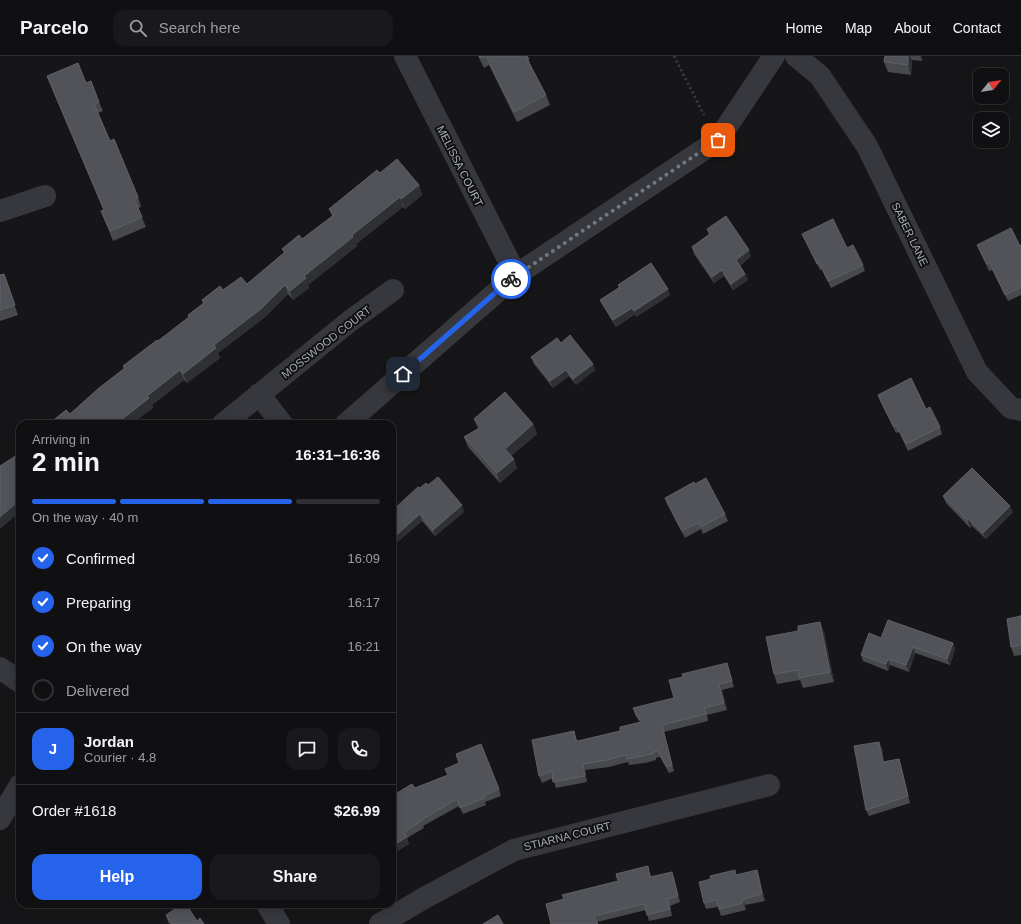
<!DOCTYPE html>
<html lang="en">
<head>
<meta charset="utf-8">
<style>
	:root { --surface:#101012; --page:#19191b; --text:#f1f3f6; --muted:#9c9d9f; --line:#303032; --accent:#2563eb }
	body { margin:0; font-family:Helvetica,sans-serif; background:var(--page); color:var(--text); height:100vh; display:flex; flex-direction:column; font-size:15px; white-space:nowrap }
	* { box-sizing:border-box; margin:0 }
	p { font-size:13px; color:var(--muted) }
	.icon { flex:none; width:22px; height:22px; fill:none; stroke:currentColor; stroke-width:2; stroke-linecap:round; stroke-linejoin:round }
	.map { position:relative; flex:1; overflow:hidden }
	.panel { position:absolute; left:16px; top:364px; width:380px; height:488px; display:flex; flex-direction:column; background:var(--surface); border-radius:12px; box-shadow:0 2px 10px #0003,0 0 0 1px var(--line) }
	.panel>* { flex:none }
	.needle { width:26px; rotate:60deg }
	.fabs { position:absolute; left:973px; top:12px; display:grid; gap:8px }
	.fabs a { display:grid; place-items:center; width:36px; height:36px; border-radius:8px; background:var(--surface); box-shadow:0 2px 10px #0003,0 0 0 1px var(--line); font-size:20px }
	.pin { position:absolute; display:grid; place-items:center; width:34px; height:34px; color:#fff; margin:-17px; border-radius:8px; box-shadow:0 2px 6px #0006 }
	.courier { position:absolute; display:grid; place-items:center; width:40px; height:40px; margin:-20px; border:3px solid #2563eb; border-radius:50%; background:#fff; color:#222; box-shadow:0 1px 5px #0007 }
	.overview em { font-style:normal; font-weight:800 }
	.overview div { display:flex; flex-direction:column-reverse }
	.overview { display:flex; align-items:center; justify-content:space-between; height:68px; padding:0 16px }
	h1 { font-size:26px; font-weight:800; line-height:30px }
	.bar { display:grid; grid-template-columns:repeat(4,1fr); gap:6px 4px; align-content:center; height:48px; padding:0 16px }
	.bar i { height:5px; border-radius:3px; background:var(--line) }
	.bar .current { background:var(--accent) }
	.bar p { grid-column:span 4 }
	.line { display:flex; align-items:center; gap:10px; padding:0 16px; border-top:1px solid var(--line) }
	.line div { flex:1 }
	.round { display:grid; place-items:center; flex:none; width:42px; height:42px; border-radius:12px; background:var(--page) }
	ol { padding:0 16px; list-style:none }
	li { display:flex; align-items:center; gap:12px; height:44px }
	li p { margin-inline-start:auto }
	li .icon { padding:4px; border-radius:50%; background:var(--accent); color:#fff; stroke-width:4 }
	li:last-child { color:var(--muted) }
	li i { width:22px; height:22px; border:2px solid var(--line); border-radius:50% }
	.cta { display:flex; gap:8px; margin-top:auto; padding:8px 16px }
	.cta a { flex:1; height:46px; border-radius:12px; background:var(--accent); color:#fff; font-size:16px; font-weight:800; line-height:46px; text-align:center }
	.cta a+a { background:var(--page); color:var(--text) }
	header { display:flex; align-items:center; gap:24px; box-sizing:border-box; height:56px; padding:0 20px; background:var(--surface); border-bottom:1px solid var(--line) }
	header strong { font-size:19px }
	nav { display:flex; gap:22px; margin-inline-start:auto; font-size:14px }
	.search { width:280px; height:36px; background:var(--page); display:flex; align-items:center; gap:10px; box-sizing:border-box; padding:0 14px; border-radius:12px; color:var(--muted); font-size:15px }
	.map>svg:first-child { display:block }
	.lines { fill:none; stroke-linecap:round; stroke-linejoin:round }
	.path { stroke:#3d3f44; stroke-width:2.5; stroke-dasharray:2 3; stroke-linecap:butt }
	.minor { stroke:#37383d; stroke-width:22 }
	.wall { fill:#47494d }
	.shaded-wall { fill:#2f3033 }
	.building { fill:#525359; stroke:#5f6168 }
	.done { stroke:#757880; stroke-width:4; stroke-dasharray:0 7.2 }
	.route { stroke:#2563eb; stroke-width:5 }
	.labels { text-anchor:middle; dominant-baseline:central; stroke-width:4; stroke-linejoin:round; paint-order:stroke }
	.street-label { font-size:11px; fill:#a8adb8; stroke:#111113 }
</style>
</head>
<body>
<header>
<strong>Parcelo</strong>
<div class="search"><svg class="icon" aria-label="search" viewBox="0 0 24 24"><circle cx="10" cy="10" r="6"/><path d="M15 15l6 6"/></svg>Search here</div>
<nav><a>Home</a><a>Map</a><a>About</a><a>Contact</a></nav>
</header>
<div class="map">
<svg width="1021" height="868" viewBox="0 0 1021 868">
	<rect width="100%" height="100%" fill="#161618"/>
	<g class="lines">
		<path class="path" d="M674,0l30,59"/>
		<path class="minor" d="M405,0l111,219
			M796,0l24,20 47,70 110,226 34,36 10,2
			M0,155l45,-15
			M259,338l23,30
			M223,368l127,-103 43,-31
			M346,368l170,-149 202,-135 56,-84
			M0,612l20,14
			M0,763l20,-34
			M267,848l12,20
			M380,868l46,-27 88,-47 255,-65"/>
	</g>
	<path class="wall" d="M478,0h49l5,12 14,27 4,10 -33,17 -28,-57 -5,3z
		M885,0h37v5l-10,-1 -1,15 -23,-3 -4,-10z
		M47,20l39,7 13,19 4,9 -5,2 12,28 28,56 3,10 -3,1 8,19 -33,14 -12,-30 3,-1z
		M380,117l39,12 3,10 -17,14 -2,-2 -47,37 1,2 -49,39 1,3 -16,12 -5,-6 -23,23 -47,36 2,5 -33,25 -3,-3 -32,25 1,3 -83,6 54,-45 -1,-3 35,-25 31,-24 14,-14 -1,-3 21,-10 24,-6 37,-31 -2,-4 20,-10 30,-23 -3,-7z
		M707,173l44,27 -11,10 5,8 3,6 -15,10 -9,-14 -10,7 -20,-29 -2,-7 17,-13z
		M802,178l45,14 16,17 2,6 -34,17 -9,-19 -2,1z
		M977,189h44v50l-13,6 -16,-31 -3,1 -9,-19z
		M4,218l14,41 -18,6v-46z
		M618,229l52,10 -34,22 -1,-3 -19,13 -13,-21 -3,-6 19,-12z
		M561,287l32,21 2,6 -19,15 -7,-9 -16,12 -19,-24 -3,-7z
		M878,339l48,14 14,18 2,7 -34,17 -9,-19 -3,1 -16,-32z
		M474,363l59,5 4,10 -26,22 6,12 -17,15 -32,-36 -4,-10 14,-8z
		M695,428l30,30 3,7 -25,13 -2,-5 -16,9 -18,-34 -2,-6z
		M428,429l36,27 -29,24 -13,-15 -27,23 -3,-3v-30l28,-23z
		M943,440l70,16 -27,27 -14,-13 -2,2 -24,-25z
		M1021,559v40l-7,1 -3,-9z
		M824,576l10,50 -31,6 -3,-8 -23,4 -3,-10z
		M881,582l72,5 2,6 -5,16 -35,-12 -6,19 -19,-7 -2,6 -25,-10 -2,-6z
		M729,614l5,17 -12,3 5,20 -20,5 1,6 -44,11 10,39 -5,2 -9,-16 -4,1v2l-11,3 -16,2 -1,-3 -19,5 -24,3 2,12 -31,6 -3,-10 -11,5 -3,-7 35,-45 3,10h1l42,-10 20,-9 -5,-7 -2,-7 41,-10z
		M882,692l2,14 15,-3 2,6 9,38 -41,13 -3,-6z
		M456,698l43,35 2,7 -16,6 1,3 -23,9 -4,-8 -36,20 1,2 -17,10 2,6 -17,10v-58l23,-8 33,-13 11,-11z
		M757,814l2,6 6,25 -20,4 1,5 -25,6 -3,-9 -12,2 -2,-6 32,-28z
		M650,817l1,3 23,2 6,24 -10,4 2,10 -23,5 -3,-11 -49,12 -33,-23z
		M166,859l31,6 7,3h-34l-2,-2z"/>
	<path class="shaded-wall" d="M908,0h2l2,4 -1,15 -3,-10z
		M920,0h2v5z
		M419,129l3,10 -17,14 -4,-10z
		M400,141l3,10 -47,37 1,2 -49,39 1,3 -16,12 -3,-9 14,-15 48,-41z
		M749,194l2,6 -13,11 -2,-7z
		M722,214l2,6 -10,7 -2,-6z
		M745,218l3,6 -15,10 -2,-6z
		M285,229l3,9 -23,23 -47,36 2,5 -33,25 -4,-9 31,-29z
		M668,233l2,6 -34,22 -2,-6z
		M632,252l3,6 -19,13 -3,-7z
		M593,308l2,6 -19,15 -3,-6z
		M180,314l4,10 -32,25 1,3 -21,16h-16l31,-28z
		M566,314l3,6 -16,12 -3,-7z
		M533,368l4,10 -29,24 -3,-9z
		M514,403l3,9 -17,15 -3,-10z
		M20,444v12l-20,17v-12z
		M462,449l2,7 -29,24 -2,-6z
		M1010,450l3,6 -27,27 -3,-6z
		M420,458l2,7 -27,23 -2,-6z
		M969,463l3,7 -2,2 -2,-7z
		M820,566l4,10 10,50 -4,-10z
		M953,587l2,6 -5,16 -3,-6z
		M913,591l2,6 -6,19 -3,-7z
		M888,603l2,6 -2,6 -2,-7z
		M719,628l3,6 5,20 -3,-7z
		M662,669l2,7 10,39 -2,-6z
		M879,686l3,6 3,20 -2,-6z
		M899,703l2,6 9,38 -2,-7z
		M583,708l2,6 2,12 -2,-6z
		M407,781l2,7 -17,10v-8z
		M757,814l2,6 6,25 -3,-7z
		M672,816l2,6 6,24 -2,-6z
		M743,843l2,6 1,5 -3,-7z"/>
	<path class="building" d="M479,0h6l-4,2z
		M486,0h41l2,3h-2l19,36 -32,17z
		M885,0h23v9l-24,-3z
		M78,7l8,20 5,-2 8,21 -5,2 16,37 4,-2 24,58 -4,2 8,18 -32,14 -9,-20 3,-1 -57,-134z
		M397,103l22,26 -18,14 -1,-2 -48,38 1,2 -49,39 2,2 -16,13 -5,-6 -23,23 -48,37 2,3 -33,26 -3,-4 -33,26 2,2 -33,26h-66v-1l16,-13 4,4 29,-26 26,-20 -2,-2 34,-26 1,1 31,-24 -1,-2 16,-12 -2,-3 18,-14 3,4 18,-13 6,7 38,-32 -3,-3 17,-14 3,4 32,-24 -5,-6 48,-39 3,3z
		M726,160l23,34 -13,10 9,14 -14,10 -9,-14 -10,7 -20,-30 18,-13 -3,-5z
		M833,163l14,29 6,-3 10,20 -35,16 -9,-18 -2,1 -15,-30z
		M1011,172l9,18 1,-1v42l-16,8 -15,-32 -3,1 -10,-19z
		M651,207l17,26 -34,22 -2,-3 -19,12 -13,-20 20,-13 -2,-2z
		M4,218l11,31 -15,5v-35z
		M570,279l23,29 -20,15 -7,-9 -16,11 -19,-24 26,-19 4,5z
		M911,322l15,31 4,-2 10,20 -34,17 -10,-19 -2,2 -16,-32z
		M505,336l28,32 -28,25 9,10 -17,14 -33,-36 17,-10 -7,-8z
		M20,396v48l-20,17v-51l14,-9z
		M972,412l38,38 -27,27 -14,-14 -1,2 -25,-25z
		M438,421l24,28 -29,25 -13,-16 -27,24 -1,-1v-26l26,-24 2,1 6,-5 2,2z
		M706,422l19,36 -24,13 -3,-4 -16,8 -17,-33 29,-16 1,2z
		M1021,559v30l-10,2 -4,-28 14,-3z
		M888,564l65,23 -6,16 -34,-12 -7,18 -18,-6 -2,5 -25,-9 8,-22 12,5z
		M820,566l10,50 -31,6 -1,-8 -24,4 -8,-37 32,-6v-5z
		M727,607l5,18 -13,3 5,19 -20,5 2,6 -44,11 10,40 -5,2 -9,-16 -5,1 1,1 -11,3 -16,3 -1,-4 -19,5 -24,4 2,12 -32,6 -1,-11 -13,5 -7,-36 42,-9 2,9 2,1 42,-10v-4l21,-5 -8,-14 41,-10 -5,-18 14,-3 -1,-3z
		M879,686l4,20 16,-3 9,37 -42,14 -12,-64z
		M481,688l18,45 -16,7 1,2 -24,10 -3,-9 -36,21v1l-17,11 3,5 -15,9v-50l20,-12 3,4 33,-13 -3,-6 14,-6 -3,-9z
		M648,810l2,11 22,-5 6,24 -11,3 3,10 -23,6 -3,-11 -51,12 5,8h-47l-5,-20 18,-5 -2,-4 56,-14 -2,-7z
		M735,814l1,5 21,-5 5,24 -19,5v4l-24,6 -2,-9 -13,3 -5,-21 12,-3 -1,-3z
		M182,848h4l11,17 3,-3 4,6h-32l-6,-9z
		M498,859l5,9h-20z"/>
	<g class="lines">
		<path class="done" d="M511,223l207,-139"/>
		<path class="route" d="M403,318l108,-95"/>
	</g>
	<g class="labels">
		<g class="street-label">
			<text transform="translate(460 110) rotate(63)">MELISSA COURT</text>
			<text transform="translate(910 178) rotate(64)">SABER LANE</text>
			<text transform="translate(326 286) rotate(-38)">MOSSWOOD COURT</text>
			<text transform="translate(567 780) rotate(-14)">STIARNA COURT</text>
		</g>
	</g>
</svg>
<div class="fabs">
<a><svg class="needle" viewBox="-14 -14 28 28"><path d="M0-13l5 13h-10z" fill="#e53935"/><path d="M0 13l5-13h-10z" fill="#9c9d9f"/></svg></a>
<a><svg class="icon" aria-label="layers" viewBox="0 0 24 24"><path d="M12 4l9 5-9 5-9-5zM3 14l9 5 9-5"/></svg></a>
</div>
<div class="pin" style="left:718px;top:84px;background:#ea580c"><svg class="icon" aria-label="bag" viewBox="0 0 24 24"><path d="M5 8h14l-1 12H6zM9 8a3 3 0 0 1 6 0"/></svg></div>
<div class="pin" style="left:403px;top:318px;background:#1f2937"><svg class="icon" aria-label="home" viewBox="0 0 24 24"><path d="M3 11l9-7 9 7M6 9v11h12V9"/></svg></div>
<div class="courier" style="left:511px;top:223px"><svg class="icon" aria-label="bike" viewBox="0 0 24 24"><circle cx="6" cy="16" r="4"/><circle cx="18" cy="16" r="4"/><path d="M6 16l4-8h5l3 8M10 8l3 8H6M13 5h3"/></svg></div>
<section class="panel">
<div class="overview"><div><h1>2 min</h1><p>Arriving in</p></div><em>16:31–16:36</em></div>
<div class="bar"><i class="current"></i><i class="current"></i><i class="current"></i><i></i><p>On the way · 40 m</p></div>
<ol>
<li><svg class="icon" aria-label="check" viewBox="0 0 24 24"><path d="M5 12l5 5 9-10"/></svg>Confirmed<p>16:09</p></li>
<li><svg class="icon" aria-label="check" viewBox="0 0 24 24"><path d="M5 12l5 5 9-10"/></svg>Preparing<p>16:17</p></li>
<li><svg class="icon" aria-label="check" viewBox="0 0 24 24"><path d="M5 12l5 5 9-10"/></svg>On the way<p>16:21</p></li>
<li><i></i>Delivered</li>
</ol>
<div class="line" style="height:72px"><b class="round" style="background:var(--accent);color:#fff">J</b><div><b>Jordan</b><p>Courier · 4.8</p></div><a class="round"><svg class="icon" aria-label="chat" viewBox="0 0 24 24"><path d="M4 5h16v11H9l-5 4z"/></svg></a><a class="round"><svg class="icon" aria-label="phone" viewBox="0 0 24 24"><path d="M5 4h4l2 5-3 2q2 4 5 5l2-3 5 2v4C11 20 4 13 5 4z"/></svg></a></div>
<div class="line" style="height:52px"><div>Order #1618</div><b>$26.99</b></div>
<div class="cta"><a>Help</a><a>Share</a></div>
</section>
</div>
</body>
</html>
